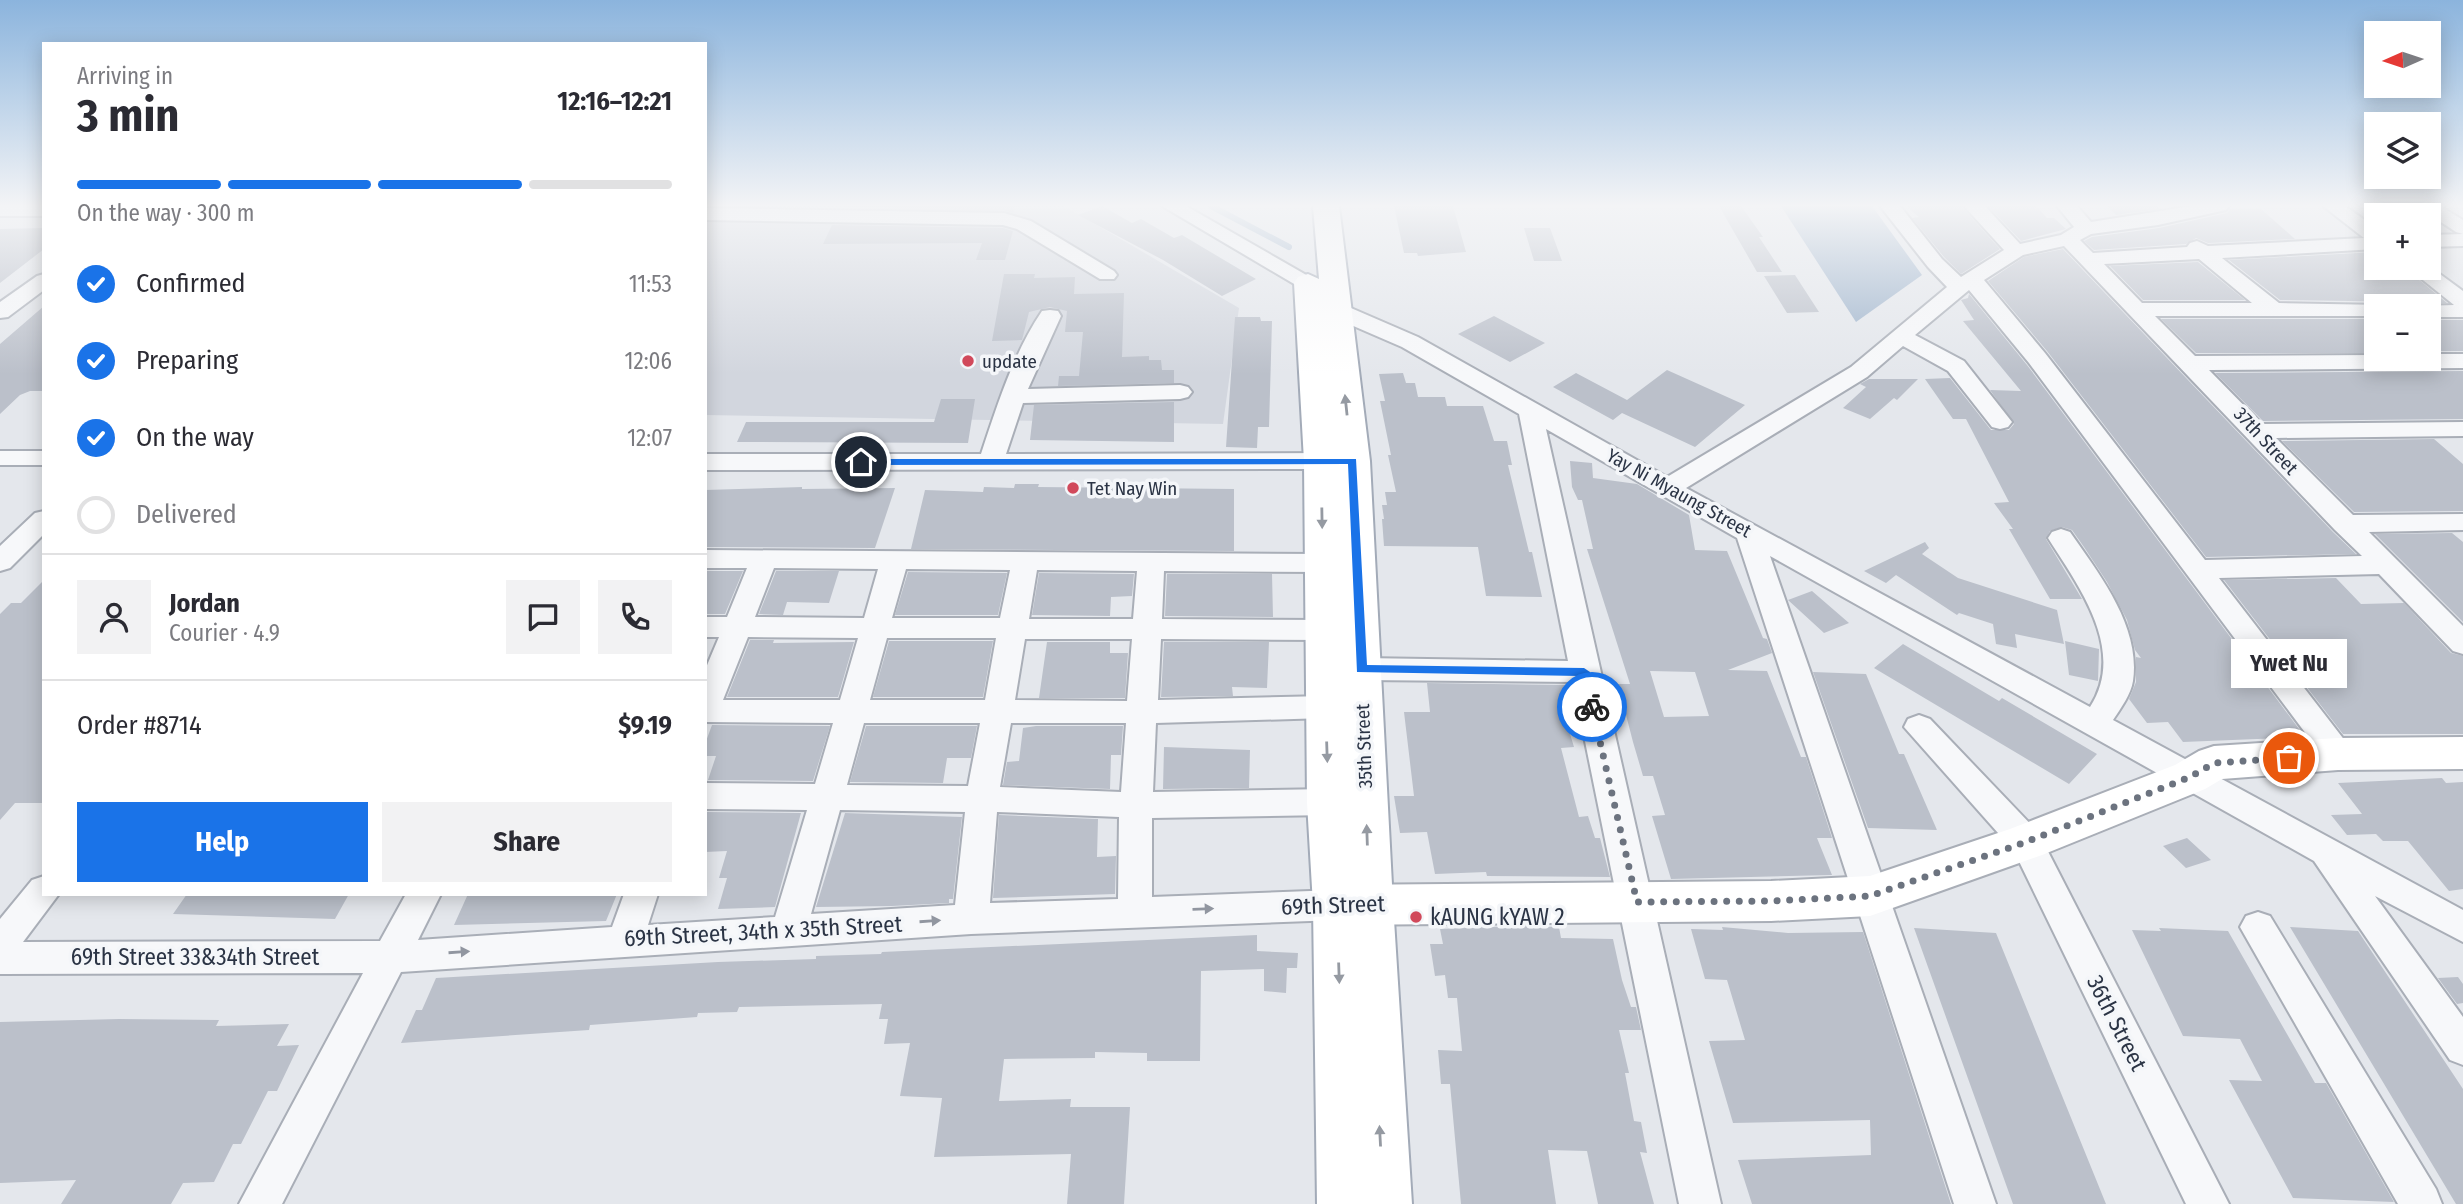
<!DOCTYPE html>
<html lang="en">
<head>
<meta charset="utf-8">
<style>
	:root { --surface:#fff; --page:#f2f2f3; --text:#2b2b33; --muted:#7c7c81; --line:#e1e1e2; --accent:#1a73e8 }
	body { margin:0; font-family:"Fira Sans Condensed",sans-serif; background:var(--page); color:var(--text); height:100vh; display:flex; flex-direction:column; font-size:26px; white-space:nowrap }
	* { box-sizing:border-box; margin:0 }
	p { font-size:23px; color:var(--muted) }
	.icon { flex:none; width:38px; height:38px; fill:none; stroke:currentColor; stroke-width:2; stroke-linecap:round; stroke-linejoin:round }
	.map { position:relative; flex:1; overflow:hidden }
	.panel { position:absolute; left:42px; top:42px; width:665px; height:854px; display:flex; flex-direction:column; background:var(--surface); border-radius:0px; box-shadow:0 4px 18px #0003 }
	.panel>* { flex:none }
	.needle { width:46px; rotate:267deg }
	.controls { position:absolute; left:2364px; top:21px; display:grid; gap:14px }
	.controls a { display:grid; place-items:center; width:77px; height:77px; border-radius:0px; background:var(--surface); box-shadow:0 4px 18px #0003; font-size:35px }
	.pin { position:absolute; display:grid; place-items:center; width:60px; height:60px; color:#fff; margin:-30px; border:4px solid #fff; border-radius:50%; box-shadow:0 2px 7px #0007 }
	.courier { position:absolute; display:grid; place-items:center; width:70px; height:70px; margin:-35px; border:5px solid #1a73e8; border-radius:50%; background:#fff; color:#222; box-shadow:0 2px 9px #0007 }
	.bubble { position:absolute; height:49px; border-radius:0px; background:var(--surface); box-shadow:0 4px 18px #0003; font-size:23px; font-weight:700; line-height:49px; text-align:center }
	.summary em { font-style:normal; font-weight:700 }
	.summary div { display:flex; flex-direction:column-reverse }
	.summary { display:flex; align-items:center; justify-content:space-between; height:119px; padding:0 35px }
	h1 { font-size:46px; font-weight:700; line-height:52px }
	.bar { display:grid; grid-template-columns:repeat(4,1fr); gap:10px 7px; align-content:center; height:84px; padding:0 35px }
	.bar i { height:9px; border-radius:5px; background:var(--line) }
	.bar .selected { background:var(--accent) }
	.bar p { grid-column:span 4 }
	.line { display:flex; align-items:center; gap:18px; padding:0 35px; border-top:2px solid var(--line) }
	.line div { flex:1 }
	.round { display:grid; place-items:center; flex:none; width:74px; height:74px; border-radius:0px; background:var(--page) }
	ol { padding:0 35px; list-style:none }
	li { display:flex; align-items:center; gap:21px; height:77px }
	li p { margin-inline-start:auto }
	li .icon { padding:7px; border-radius:50%; background:var(--accent); color:#fff; stroke-width:4 }
	li:last-child { color:var(--muted) }
	li i { width:38px; height:38px; border:4px solid var(--line); border-radius:50% }
	.button { display:flex; gap:14px; margin-top:auto; padding:14px 35px }
	.button a { flex:1; height:80px; border-radius:0px; background:var(--accent); color:#fff; font-size:28px; font-weight:700; line-height:80px; text-align:center }
	.button a+a { background:var(--page); color:var(--text) }
	.map>svg:first-child { display:block }
	.built { fill:#d2d6de }
	.water { fill:#9fb4cc }
	.lines { fill:none; stroke-linecap:round; stroke-linejoin:round }
	.stream { stroke:#9fb4cc; stroke-width:6 }
	.building { fill:#bbc0ca; fill-rule:evenodd }
	.minor-casing { stroke:#a9aeb7; stroke-width:4 }
	.secondary-casing { stroke:#a9aeb7; stroke-width:4 }
	.primary-casing { stroke:#a3abb8; stroke-width:4 }
	.minor { fill:#f7f8fa; fill-rule:evenodd }
	.secondary { fill:#fff; fill-rule:evenodd }
	.primary { fill:#fff; fill-rule:evenodd }
	.oneway { fill:#959aa2 }
	.oneway2 { fill:#9196a0 }
	.route { fill:#1a73e8 }
	.done { stroke:#6c737f; stroke-width:7; stroke-dasharray:0 12.6 }
	.poi-dot { fill:#d1495b; stroke:#f4f6f9; stroke-width:2.5 }
	.labels { text-anchor:middle; dominant-baseline:central; stroke-width:7; stroke-linejoin:round; paint-order:stroke }
	.poi-label { font-size:19px; fill:#2b3445; stroke:#f4f6f9; text-anchor:start }
	.street-label { font-size:19px; fill:#2b3445; stroke:#f4f6f9 }
	.near-street-label { font-size:23px; fill:#2b3445; stroke:#f4f6f9 }
	.near-poi-label { font-size:23px; fill:#2b3445; stroke:#f4f6f9; text-anchor:start }
</style>
</head>
<body>
<div class="map">
<svg width="2463" height="1204" viewBox="0 0 2463 1204">
	<rect width="100%" height="100%" fill="#e4e7ec"/>
	<path class="built" d="M705,206h359l175,102 -16,116 -518,-9z"/>
	<path class="water" d="M1781,206h91l50,69 -66,47z"/>
	<g class="lines">
		<path class="stream" d="M1211,206l78,41"/>
	</g>
	<path class="building" d="M840,206h175l-2,7 -9,-3z
		M1102,206l30,17 9,-4 33,19 8,-3 74,44 -34,17 -59,-36 -85,-45z
		M1394,206h59l13,46 -48,4 -1,-3h-13z
		M1719,206h22l22,31h-4l23,35h-25z
		M1906,206h55l39,43 -39,25 -17,-17 -32,-39 7,-1z
		M1988,206h48l11,12h7l12,11 -45,12z
		M2107,206h50l2,3 -43,6z
		M2230,209h31l34,30 -87,4 -12,-5 -10,6 -92,6 -10,-9 8,-4 67,-9 68,-15z
		M832,225l171,3 10,3 -8,29h-29l6,-17 -159,1z
		M44,228v21l-44,34v-54z
		M1524,228h26l12,33h-28z
		M2063,249l270,283 23,22 -150,3 -159,-206 -59,-70 36,-24z
		M2376,252v18l30,-1 41,34 -27,2 -4,-3 -136,-2 -51,-40z
		M2198,262l47,38h-102l-33,-34z
		M1004,274h31l-1,4 41,-1 -1,17 50,-1 -2,64 27,-1v4h12l1,10h12v13l-116,3 1,-10h20l4,-44h-18l2,-21 -17,-4 -21,5 -7,28 -30,1z
		M1795,275l24,37 -32,1 -23,-37z
		M1969,294l58,71 278,372 -122,5 -15,-20 -21,1 -18,-24 7,-17v-25l5,1 -6,-8 -8,-30 -20,-38 -23,-35 -12,-17 -10,-3 -12,4 -4,8 36,60h-32l-41,-70h4l-19,-26 15,-1 -43,-83h-13l-28,-40 25,-1 41,52h18l5,-6 -24,-34 31,1 -58,-70 11,-1 -13,-20 7,-2z
		M44,306v85h-14l-10,4 -20,19v-70z
		M1494,316l51,27 -35,19 -52,-28z
		M1235,317h25l1,4h11l-3,106h-11l-1,21 -31,-1z
		M2376,319v34h-180l-35,-34z
		M2429,320h34v31h-34z
		M1667,370l78,35 -50,42 -73,-34 -9,7 -60,-33 23,-14 51,27z
		M2463,371v48l-200,2 -48,-48z
		M1403,373l3,10h9l3,14h27l2,9h36l11,35h13l5,24h-4l21,87h3l10,45 -56,-1 -8,-49 -94,-1 -2,-27h2l-2,-14h5l-2,-13h11l-8,-37h3l-11,-54h5l-6,-27z
		M1869,379h49l-21,21 -3,-2 -24,21 -27,-11 23,-21 -6,-3z
		M941,399h34l-7,44 -231,-1 9,-20h188z
		M1174,402v40l-144,-2 4,-35z
		M2434,439l29,25v47l-109,1 -72,-71z
		M1570,461l22,2 1,15 44,6 52,31 6,35 32,1 36,87 4,1 5,14 -44,17 39,1 34,86h5l26,81h-15l15,37 -161,4 -19,-63 13,-1 -12,-39h-10l-10,-34 -15,-58h12l-43,-135h6l-11,-49h-4l-6,-13zM1650,671l45,1 14,44 -45,1z
		M1015,484h24l-1,3 196,2v62l-323,-2 14,-59 58,2 1,-5 30,1z
		M802,487v2l93,-1 -20,60 -170,-1v-57z
		M2452,533l11,9v80l-88,-88z
		M1925,542l4,6 -7,6 36,24 99,32 7,34 -49,-10 2,14 -21,-4 -3,-20 -34,-11 -2,2 -61,-40 -10,8 -22,-12z
		M705,571h38l-18,43h-20z
		M776,571h63l-10,32 -42,-1 -4,13 -24,-1z
		M908,572l99,1 -9,42h-103z
		M1039,573l95,1 -2,22 -21,1 -1,19 -78,-1z
		M1167,574h105l1,43 -108,-1z
		M2336,578l25,26 43,-1 47,50 12,3v78h-120l-119,-154z
		M44,580v223h-29l-15,17v-206l11,-11h10z
		M1812,591l37,32 -25,10 -36,-33z
		M750,640h24l-1,3 81,-1 -16,55h-111z
		M889,641h104l-10,56h-110z
		M2065,641l34,8 -1,32 -29,-6z
		M1047,642h63v11h18l-3,45h-86z
		M1164,642h105l-2,46 -35,-1 1,9 -72,1z
		M1903,644l96,57 3,-3 95,56 -28,30 -195,-116z
		M1813,672l53,2 33,80h5l33,76 -69,-2z
		M1427,683l138,2 6,29h-7l10,33 -13,1 18,69 9,-1 7,22h5l10,39 -123,-1 -1,-4 -51,2 -8,-42 -27,1 -6,-37h20l-10,-84h26z
		M712,725l118,1 -17,55 -105,-1 8,-24h-11v-12z
		M866,726h111l-6,32h-24l-4,25 -93,-1z
		M1036,726h87l-2,29h-10l-1,34 -107,-4 4,-23 12,-1 4,-33z
		M1164,747l86,3 -1,38 -86,1z
		M2442,778l4,5 17,-1v107l-14,2 -41,-50h-25l-7,-7 -29,1 -16,-20 31,-1 -24,-31z
		M705,812l96,1 -26,94 -57,2 9,-31h-8l8,-27 -22,1z
		M845,813l117,4 -9,82h-4v4l-57,3 -76,1z
		M999,815l99,4 -1,38 19,-1 -1,38 -122,4z
		M2187,838l24,22 -25,8 -23,-22z
		M187,894h162l-14,25 -162,-5z
		M468,894h149l-11,27 -152,4z
		M1517,926l42,1 2,11 52,1 9,41 9,27h5l5,23h-22l10,43h-4l9,48 7,1 6,31 -7,-1 14,52h-56l-11,-53 -39,-1 8,54h-95l-11,-120h-9l-3,-34 24,1 -5,-53h-9l-3,-23 -10,1 -5,-32h13l-3,-15z
		M1722,927l66,6 75,-1 88,272h-199l-14,-44 133,-5 -1,-35 -137,3 -24,-82 36,-1 -18,-60 -22,-1 -14,-50 32,1z
		M2290,927l68,4 105,158v115h-7z
		M1914,928l82,5 110,271h-93z
		M2159,928l69,3 87,152h11l68,119 -101,-4 -64,-118 33,1 -22,-42 -57,-3 -51,-106 29,1z
		M1257,935v16l41,2 -1,15h-10l-1,25 -22,-2v-22l-63,2 -1,90h-53v-8l-52,-1v6l-91,1 -5,42 72,-2 -1,8h60l-6,97h-57l4,-50 -137,3 8,-59 -42,-2 10,-53 -26,1 4,-25h-9l3,-15 -143,3 -2,5 -39,1 -1,4 -107,8 -1,5 -188,13 15,-33h6l14,-32 282,-16 98,-3v-3l65,-2 1,-2z
		M2458,977l5,7v19l-6,1 -19,-26z
		M119,1019l100,1 -3,6 73,-2 -12,22 22,-1 -22,46h-9l-27,53h-8l-19,38 -31,1 -12,21h-110l15,-24 -76,3v-161z"/>
	<g class="lines">
		<defs>
			<path id="minor" d="M0,206h44v10h-44z
				M1162,206h24l129,74 29,25 74,32 249,140 184,-110 96,-80 -19,-20 -48,-61h20l42,53 19,18 43,-27 -40,-44h21l35,38 41,-9 13,-8 -17,-21h20l14,16 101,-16h37l-3,4 -68,15 -67,9 -11,6 13,13 94,-6 3,-4 7,-2 11,5 156,-8 -41,-32h22l31,22v21l-154,9 57,45 105,2 -8,1v10h-221l40,40 181,-1v4h53v-5h34v14l-254,2 53,54 201,-2v14l-187,2 77,77 110,-1v16l-94,2 94,94v28l-10,-3 -74,-77 -160,4 130,168 5,8 -5,8 -11,4 -11,-4 -298,-399 -60,-73 -54,45 49,26 48,61 -4,5 -8,2 -8,-2 -44,-56 -45,-25 -36,31 -181,111 404,219c37,-57 -11,-120 -42,-169l4,-6 9,-3 9,3c29,42 71,94 63,149 -2,13 -12,27 -20,39l350,190v32l-88,-46 88,121v48l-13,-5 -136,-199 -544,-305 226,648h-42l-217,-666 -191,-109 175,775h-42l-106,-522 -211,-2 -10,-4 -5,-7 5,-7 10,-4 206,3 -49,-247 -117,-67 -74,-32 -27,-27zM2064,246l271,284 27,26 -157,4 -160,-207 -61,-73 39,-25zM2199,259l53,44h-110l-38,-39z
				M2417,206h23l23,14v14l-7,-2z
				M705,208l299,5 27,8 83,50 3,4 -3,4h-14l-83,-50 -14,-4 -298,-5z
				M2463,234v12l-34,1v-12z
				M2429,266l34,25v26h-34v-11h-7l32,-1 -46,-37z
				M44,274v16l-36,27 -8,1v-16l37,-26z
				M1050,310l8,1 3,5 -33,73 152,-4 8,2 4,5 -4,5 -8,2 -157,4 -17,51 337,-1 9,3 3,5 -3,5 -9,3 -638,1v-16h276c16,-48 32,-100 61,-143z
				M0,451h44v14h-44z
				M44,511v23l-34,34 -10,3v-25l35,-33z
				M705,550l618,4 10,3 4,6 -4,6 -10,3 -159,-1 -2,48 162,1 10,3 4,7 -4,7 -10,3 -163,-1 -3,61 168,-4 11,3 4,8 -4,8 -11,3 -170,5 -3,69 176,-3 11,4 5,9 -5,9 -11,4 -177,3v79l185,-7 12,5 5,10 -5,10 -12,5 -366,14 -570,38 -119,232h-43l124,-231 -363,1v-55l32,-39 12,-4v18h15l-36,48 357,-1 26,-47h35l-23,46 194,-13 12,-33h34l-10,31 127,-8 32,-107 -102,-1v-26l110,1 18,-61 -128,-1v-52l14,-33h-14v-20h22l20,-49h-42zM774,568l104,1 -14,49 -109,-1zM906,569l104,1 -10,48h-108zM1037,570l100,1 -4,48h-104zM748,637l110,1 -18,62h-117zM887,638h109l-11,62h-115zM1025,639h107l-5,62 -112,-1zM864,723h116l-12,63 -121,-1zM1011,723h115l-5,69 -121,-5zM840,810l125,2 -10,93 -144,9zM997,812l122,5 -1,82 -128,4z
				M1919,715l11,4 108,113 191,372h-43l-172,-353 -110,-124 4,-8z
				M2258,912l12,4 166,273 6,15h-44l-158,-277 6,-11z"/>
			<path id="secondary" d="M2463,737v32l-125,1 -116,9 -17,10 -163,66 -172,61 -99,5 -432,4 -17,-6 -7,-14 7,-14 17,-6 432,-4 99,-5 140,-47 165,-64 24,-14 15,-5 124,-8z"/>
			<path id="primary" d="M1313,206h26l31,255 23,443 19,300h-95l-4,-299 -6,-103 -3,-341 -10,-178 4,-6 10,-3 11,5z"/>
		</defs>
		<use href="#minor" class="minor-casing"/>
		<use href="#secondary" class="secondary-casing"/>
		<use href="#primary" class="primary-casing"/>
		<use href="#minor" class="minor"/>
		<use href="#secondary" class="secondary"/>
		<use href="#primary" class="primary"/>
	</g>
	<defs><path id="oneway-solid" d="M-6-.8H1V-3.2L6.5 0L1 3.2V.8H-6Z" transform="scale(1.75)"/></defs>
	<g class="oneway">
		<use href="#oneway-solid" transform="translate(1346 405) rotate(-96)"/>
		<use href="#oneway-solid" transform="translate(1322 518) rotate(89)"/>
		<use href="#oneway-solid" transform="translate(1327 752) rotate(88)"/>
		<use href="#oneway-solid" transform="translate(1367 835) rotate(-92)"/>
		<use href="#oneway-solid" transform="translate(1339 973) rotate(88)"/>
		<use href="#oneway-solid" transform="translate(1380 1136) rotate(-93)"/>
	</g>
	<g class="oneway2">
		<use href="#oneway-solid" transform="translate(1203 909) rotate(-2)"/>
		<use href="#oneway-solid" transform="translate(930 921) rotate(-4)"/>
		<use href="#oneway-solid" transform="translate(459 952) rotate(-4)"/>
	</g>
	<linearGradient id="sky" x2="0" y2="1"><stop stop-color="#8bb4dd"/><stop offset="0.55" stop-color="#f3f4f6"/><stop offset="1" stop-color="#f3f4f6" stop-opacity="0"/></linearGradient>
	<rect width="2463" height="374" fill="url(#sky)"/>
	<path class="route" d="M858,459h498l11,206 217,3 6,4 8,35 -6,5 -4,-2 -9,-34 -222,-4 -9,-208 -487,1 -3,-1z"/>
	<g class="lines">
		<path class="done" d="M1592,707l45,195 134,-1 99,-5 156,-54 164,-65 24,-14 75,-5"/>
	</g>
	<g class="poi-dot">
		<circle cx="968" cy="361" r="7"/>
		<circle cx="1073" cy="488" r="7"/>
		<circle cx="1416" cy="917" r="7"/>
	</g>
	<g class="labels">
		<g class="poi-label">
			<text x="982" y="361">update</text>
			<text x="1087" y="488">Tet Nay Win</text>
		</g>
		<g class="street-label">
			<text transform="translate(2266 441) rotate(47)">37th Street</text>
			<text transform="translate(1679 493) rotate(29)">Yay Ni Myaung Street</text>
			<text transform="translate(1364 746) rotate(-92)">35th Street</text>
		</g>
		<g class="near-street-label">
			<text transform="translate(1333 905) rotate(-2)">69th Street</text>
			<text transform="translate(763 931) rotate(-3)">69th Street, 34th x 35th Street</text>
			<text x="195" y="957">69th Street 33&amp;34th Street</text>
			<text transform="translate(2117 1023) rotate(63)">36th Street</text>
		</g>
		<g class="near-poi-label">
			<text x="1430" y="917">kAUNG kYAW 2</text>
		</g>
	</g>
</svg>
<div class="controls">
<a><svg class="needle" viewBox="-14 -14 28 28"><path d="M0-13l5 13h-10z" fill="#e53935"/><path d="M0 13l5-13h-10z" fill="#7c7c81"/></svg></a>
<a><svg class="icon" aria-label="layers" viewBox="0 0 24 24"><path d="M12 4l9 5-9 5-9-5zM3 14l9 5 9-5"/></svg></a>
<a>+</a>
<a>−</a>
</div>
<div class="pin" style="left:2289px;top:758px;background:#ea580c"><svg class="icon" aria-label="bag" viewBox="0 0 24 24"><path d="M5 8h14l-1 12H6zM9 8a3 3 0 0 1 6 0"/></svg></div>
<div class="pin" style="left:861px;top:462px;background:#1f2937"><svg class="icon" aria-label="home" viewBox="0 0 24 24"><path d="M3 11l9-7 9 7M6 9v11h12V9"/></svg></div>
<div class="courier" style="left:1592px;top:707px"><svg class="icon" aria-label="bike" viewBox="0 0 24 24"><circle cx="6" cy="16" r="4"/><circle cx="18" cy="16" r="4"/><path d="M6 16l4-8h5l3 8M10 8l3 8H6M13 5h3"/></svg></div>
<div class="bubble" style="left:2231px;top:639px;width:116px">Ywet Nu</div>
<section class="panel">
<div class="summary"><div><h1>3 min</h1><p>Arriving in</p></div><em>12:16–12:21</em></div>
<div class="bar"><i class="selected"></i><i class="selected"></i><i class="selected"></i><i></i><p>On the way · 300 m</p></div>
<ol>
<li><svg class="icon" aria-label="check" viewBox="0 0 24 24"><path d="M5 12l5 5 9-10"/></svg>Confirmed<p>11:53</p></li>
<li><svg class="icon" aria-label="check" viewBox="0 0 24 24"><path d="M5 12l5 5 9-10"/></svg>Preparing<p>12:06</p></li>
<li><svg class="icon" aria-label="check" viewBox="0 0 24 24"><path d="M5 12l5 5 9-10"/></svg>On the way<p>12:07</p></li>
<li><i></i>Delivered</li>
</ol>
<div class="line" style="height:126px"><a class="round"><svg class="icon" aria-label="person" viewBox="0 0 24 24"><circle cx="12" cy="8" r="4"/><path d="M4 21q1-7 8-7t8 7"/></svg></a><div><b>Jordan</b><p>Courier · 4.9</p></div><a class="round"><svg class="icon" aria-label="chat" viewBox="0 0 24 24"><path d="M4 5h16v11H9l-5 4z"/></svg></a><a class="round"><svg class="icon" aria-label="phone" viewBox="0 0 24 24"><path d="M5 4h4l2 5-3 2q2 4 5 5l2-3 5 2v4C11 20 4 13 5 4z"/></svg></a></div>
<div class="line" style="height:91px"><div>Order #8714</div><b>$9.19</b></div>
<div class="button"><a>Help</a><a>Share</a></div>
</section>
</div>
</body>
</html>
